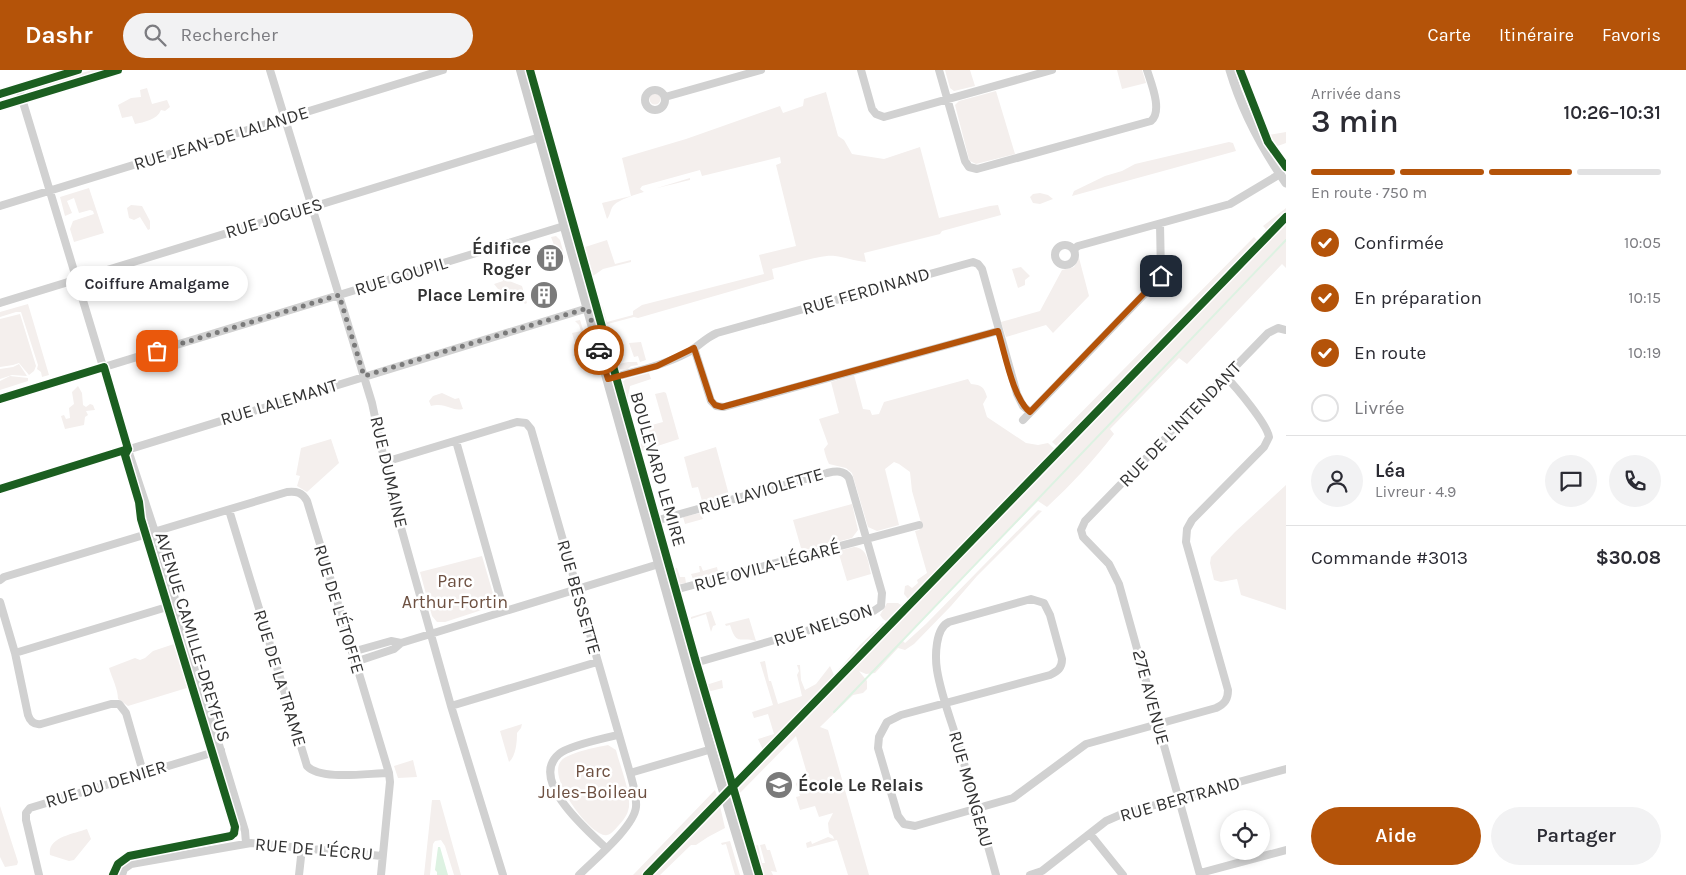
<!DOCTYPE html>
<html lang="fr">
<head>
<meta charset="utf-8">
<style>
	:root { --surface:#fff; --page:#f2f2f3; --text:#2b2b33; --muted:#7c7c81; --line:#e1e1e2; --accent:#b45309 }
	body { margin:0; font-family:Karla,sans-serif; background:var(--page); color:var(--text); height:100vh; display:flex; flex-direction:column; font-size:19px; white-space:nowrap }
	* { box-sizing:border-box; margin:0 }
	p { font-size:16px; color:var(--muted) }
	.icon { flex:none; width:28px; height:28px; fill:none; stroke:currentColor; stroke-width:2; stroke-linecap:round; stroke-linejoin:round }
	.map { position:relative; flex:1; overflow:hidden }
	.drawer { display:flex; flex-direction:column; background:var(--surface); width:400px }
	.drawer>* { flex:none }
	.fabs { position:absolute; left:1220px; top:740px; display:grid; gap:10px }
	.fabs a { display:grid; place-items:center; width:50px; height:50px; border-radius:50%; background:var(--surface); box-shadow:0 2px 8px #0003; font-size:25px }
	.pin { position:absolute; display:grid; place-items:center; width:42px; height:42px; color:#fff; margin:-21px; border-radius:10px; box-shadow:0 2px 8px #0006 }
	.courier { position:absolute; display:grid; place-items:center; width:50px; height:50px; margin:-25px; border:4px solid #b45309; border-radius:50%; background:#fff; color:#222; box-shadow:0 1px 6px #0007 }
	.bubble { position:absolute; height:35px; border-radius:18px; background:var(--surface); box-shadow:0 2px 8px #0003; font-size:16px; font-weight:600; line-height:35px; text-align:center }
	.summary em { font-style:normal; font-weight:600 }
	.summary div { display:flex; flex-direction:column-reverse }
	.summary { display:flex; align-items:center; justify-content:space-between; height:85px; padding:0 25px }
	h1 { font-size:32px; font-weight:600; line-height:38px }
	.bar { display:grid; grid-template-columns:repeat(4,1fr); gap:8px 5px; align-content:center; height:60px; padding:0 25px }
	.bar i { height:6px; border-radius:4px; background:var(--line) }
	.bar .active { background:var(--accent) }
	.bar p { grid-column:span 4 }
	.line { display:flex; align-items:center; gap:12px; padding:0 25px; border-top:1px solid var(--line) }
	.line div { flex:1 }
	.round { display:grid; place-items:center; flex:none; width:52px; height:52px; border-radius:26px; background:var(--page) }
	ol { padding:0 25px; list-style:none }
	li { display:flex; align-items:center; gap:15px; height:55px }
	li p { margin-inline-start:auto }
	li .icon { padding:5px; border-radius:50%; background:var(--accent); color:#fff; stroke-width:4 }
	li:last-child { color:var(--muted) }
	li i { width:28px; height:28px; border:2px solid var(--line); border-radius:50% }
	.button { display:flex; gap:10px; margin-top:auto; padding:10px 25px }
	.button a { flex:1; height:58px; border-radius:30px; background:var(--accent); color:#fff; font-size:20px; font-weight:600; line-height:58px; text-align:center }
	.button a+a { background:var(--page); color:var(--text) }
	header { display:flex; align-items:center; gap:30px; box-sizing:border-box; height:70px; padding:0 25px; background:var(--accent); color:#fff }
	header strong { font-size:24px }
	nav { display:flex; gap:28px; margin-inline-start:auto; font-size:18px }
	.search { width:350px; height:45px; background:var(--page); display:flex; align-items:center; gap:12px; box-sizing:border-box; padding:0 18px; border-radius:28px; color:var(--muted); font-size:19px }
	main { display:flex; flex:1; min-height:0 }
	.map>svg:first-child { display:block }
	.green { fill:#f4efed }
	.water { fill:#ddf2e2 }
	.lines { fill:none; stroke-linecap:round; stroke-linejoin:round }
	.stream { stroke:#ddf2e2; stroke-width:2 }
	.minor { stroke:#d1d1d1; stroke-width:8 }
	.tertiary { stroke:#d1d1d1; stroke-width:9 }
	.secondary { stroke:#cdcdcd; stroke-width:10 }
	.cycleway-casing { stroke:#fff; stroke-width:11 }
	.cycleway { stroke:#1b5e20; stroke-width:8 }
	.done { stroke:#7a7a7a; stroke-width:5; stroke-dasharray:0 9 }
	.route { stroke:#b45309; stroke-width:6 }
	.labels { text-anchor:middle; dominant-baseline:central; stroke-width:5; stroke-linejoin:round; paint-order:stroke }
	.street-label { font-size:18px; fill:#323232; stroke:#fff }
	.poi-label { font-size:18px; font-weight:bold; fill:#323232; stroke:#fff; text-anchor:end }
	.park-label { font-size:18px; fill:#6d5041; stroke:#fff }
</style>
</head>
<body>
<header>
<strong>Dashr</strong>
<div class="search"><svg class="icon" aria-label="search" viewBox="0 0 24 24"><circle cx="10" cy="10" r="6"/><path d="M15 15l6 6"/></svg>Rechercher</div>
<nav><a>Carte</a><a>Itinéraire</a><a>Favoris</a></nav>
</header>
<main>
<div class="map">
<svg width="1286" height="805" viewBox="0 0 1286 805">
	<rect width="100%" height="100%" fill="#fff"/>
	<path class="green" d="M92,0h13l-78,22 2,-3z
		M945,0h25l5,16 -21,5 -4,-3z
		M1117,0h25l4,13 -24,6z
		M147,18l5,16 15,-4 3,7 -5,4 -4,-1c-4,10 -17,12 -26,14l-3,-8 -10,2 -4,-13 13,-7 10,-1 -1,-7z
		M996,21l19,63 -39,10 -6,-3 -1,-2 -14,-54 4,-4z
		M826,22l12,44 6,4 8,14 32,5 36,-12 19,71 51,-12 8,-1 3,10 -59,16 -2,3 -76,19 2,9c-11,-1 -22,-5 -31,-6 -14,-2 -48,10 -63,13l2,10 -136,39 -4,-1 -30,8 -8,-28h1l6,11 4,14 26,-7v-4l9,-6 122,-31 -5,-19 37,-9 -20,-81 5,-2 -1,-6 -78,19 -2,-6 -58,16 -2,3 4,3 46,-14v2c-16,4 -66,15 -76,25 -4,4 -3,9 -7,14l-5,-16 29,-7 -9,-38 64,-19 94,-33 3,7 20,-7 1,-7z
		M649.5 29a5.5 5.5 0 1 1 11 0a5.5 5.5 0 1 1-11 0Z
		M1286,62v11l-11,4 -7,-12z
		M1229,72l4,1 3,8 -164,45 2,-5 31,-15 17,-5 13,-7z
		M89,118l15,45 -30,9 -4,-13 3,-8 21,-7 -1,-3 -3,-1 -11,3 -5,-15 -7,3 5,12 -7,3 -5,-19z
		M1040,123l8,2 5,4 -13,5 -7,-1 -3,-6 3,-3z
		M131,135l11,1 8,15v8l-2,1 -8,-13 -6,3 -5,-2 -2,-10z
		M1286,138v7l-227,233 -7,-6 202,-205 3,3 9,-11 -3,-3z
		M1286,149v49l-4,-4 -95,100 -8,-6 -69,71 4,5c-20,26 -43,51 -67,73l-9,-6 -136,139 3,3 21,-19 112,-114 4,1 -65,65 -26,30 -37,38 -9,6 -7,-2 -23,25 -9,1 -7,-3 8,10v8l-4,4 -10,2 -33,32 8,3 41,145h-21l-11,-35 -30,8 -1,-5 5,-2 1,3 16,-7 6,2 -1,-3 -4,-3 -1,-10 5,-10 -14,4 -4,-11 -15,4 -4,-13 4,-1 -4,-12 5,-10 2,5 5,-2 -12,-41 -59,60 -2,-9 5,-6 3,3 5,-6 -2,-2z
		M556,166l4,4 5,18 -6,2 -2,-7h-4l-2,-7 3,-1 -3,-8z
		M607,170l8,24 16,-4v2l-28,7 -13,9 -8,-30z
		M1079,188l10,38 -36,37 -7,-8 -40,12 -5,-15 39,-11 22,-41 12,-3z
		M1021,197l9,9 -5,4v5l-7,3 -6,-19z
		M502,208l20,8 5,17 -2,1 -5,-6 -22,-9 -4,-5 9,-3z
		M28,234l21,71 -7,2 -1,-5 -4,-3 1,-4 -17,-53h-5l-16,5v-5z
		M20,244l16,52 -2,5 -5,4 -10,-12 -6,2 -13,2v-48z
		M580,250l13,41 -15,4 2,-6 -8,-26 9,-2 -2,-6 -4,-4z
		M641,272l5,18 -6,2 -2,-6 -4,1 -5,-14z
		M617,281l1,4h-2l3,9 9,-2h9l1,3 -7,1 -4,4 -11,-1 -5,-16z
		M19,294l8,12 -15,-1 -12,4v-10l13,-2z
		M649,303l2,6 -21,7 -3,17 7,22 -2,2 -12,-43 6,-5z
		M854,305l9,34 7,1 2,5 7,-1 5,-12 84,-23 3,5c11,1 13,3 16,13l-4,7 4,13 39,26 12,2 10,-2 9,8 -168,172 -6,-4 -3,-4 7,-12h11l3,2 7,-6 -4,-5 1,-8 3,-1 4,3 6,-5 -1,-3 10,-7 -12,-42 4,-1 3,-4 -10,-35 -2,-19 -11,-8 -5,-2 -9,7 14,56 -22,6 -9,-4 -16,-54 -6,-5 -17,-4c-2,-4 -4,-10 -5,-15l4,-5 -9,-25 20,-6 -8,-31z
		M10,306l18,2v3l-28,9v-9z
		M78,316l4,7 1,12 3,2 4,-3 3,1 2,5 -9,1 2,4 -3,2 -1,8 -19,4 -4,-13 3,-1 2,4 4,-1 -1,-10 5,-4 -2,-12z
		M664,322l2,1 13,46 -40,13 -4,-16h3l2,8 6,-2 -1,-5 5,-3 -2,-8 15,-4 -8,-28z
		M442,323l13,6 4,-1 4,11c-12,3 -16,-7 -32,-3l-2,-5 4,-5z
		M331,369l8,24 -32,29 -10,-6 3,-10 -4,-1 5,-27z
		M716,377l13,48 -27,6 -4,-14 -6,1 -8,-31z
		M1286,415v125l-45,-15 -4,-16 -16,3 -7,-2 -4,-17 1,-6 24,-25z
		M852,434l6,26 -6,8 -46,12 -5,-2 -8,-28z
		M700,443l3,6 -18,5 -2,-7z
		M150,470l3,3 14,46h-2z
		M854,477c14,1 14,15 17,27l-24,7 -9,-30z
		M482,486l12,41v4l-3,6 -46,15h-8l-5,-6 -12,-44z
		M670,494h2l1,4h4l3,9h5l1,6 -7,1 -3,-2z
		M699,496h2l2,5 14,-4 1,5 -25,7 -2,-5 9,-2z
		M711,541l5,14 -3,1 -2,6 -5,-18 -15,5v-2z
		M749,548l7,23c-16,-5 -19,6 -26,-16l-4,1 -1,-2z
		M883,553l4,2 -123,127 -6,-13 16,-5 -6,-20 -14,4 -2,-6 21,-7 -13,-43 5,-1 4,20h2l7,23 24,-8 -5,-21 2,-4 -2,-6h3l1,15 4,10 11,-6 14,-18 4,9 26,-30z
		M177,573l13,44 -62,19 -10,-7c0,-10 -6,-21 -9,-31l26,-10 5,2 5,-2 8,-7z
		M703,604l3,11 16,-5 1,8 -16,4 -5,-17z
		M522,654l-1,4 -4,5c0,9 -1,23 -8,29l-9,-31z
		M608,675l8,5c4,16 12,34 13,52 1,9 -4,17 -10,23 -3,3 -7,9 -12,10 -14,4 -61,-57 -46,-74 6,-8 36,-14 47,-16z
		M215,687l4,4 19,65v8l-1,-1z
		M413,690l4,17 -19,1 -4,-12z
		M715,720l3,9 -3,5 -70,71h-12z
		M432,730h8l21,75h-7l-9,-29 -4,-6 -6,1 -2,3 -3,31h-6z
		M0,736l18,56 -1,3 -12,2 -5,-10z
		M716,736h4l5,22 -17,9 -12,8h-5l-31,30h-11z
		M87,759l4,10 -17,21 -5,1 -19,-6c-3,-18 24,-21 37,-26z
		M730,771l10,34h-5l-9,-31 -4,1 -1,-2z
		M765,774l2,6h3l7,22 -6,-1 2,4h-13l-8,-28 6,-2 4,18h3l-5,-18z"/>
	<path class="water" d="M438,777h2l8,28h-11v-3l-2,-2z"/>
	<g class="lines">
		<path class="stream" d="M834,642l452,-472"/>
		<path class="minor" d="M270,0l102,333 19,89 60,214 52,169
			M861,0l11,39 4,5 8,3 168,-47
			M939,0l26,91 4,6 8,2 174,-48c12,-10 0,-38 -4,-51
			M19,19l111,367 25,76 90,299 1,12
			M645 30a10 10 0 1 1 20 0a10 10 0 1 1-20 0Z
			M665,27l96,-27
			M0,136l443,-136
			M1055 185a10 10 0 1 1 20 0a10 10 0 1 1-20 0Z
			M1074,179l4,-3 152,-42 50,-30
			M0,233l540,-166
			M694,278l17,53 5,5 8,1 274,-76
			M608,309c27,-8 54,-13 79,-26 11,-6 18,-15 30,-20l256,-71 5,2 4,5 35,125 6,12 7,6
			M0,329l564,-173
			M1023,350l137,-142 1,-4 -1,-50
			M456,371l48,170
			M385,392l132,-40 9,1 5,6 99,344c3,11 7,23 6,34 -2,20 -42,53 -57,68
			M0,419l588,-181
			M229,440l78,256c14,15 62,7 82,7
			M648,453l179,-50c9,-2 17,-3 22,5l33,115 -1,13 -9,6 -184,53
			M0,510l4,-3 283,-85c9,-1 15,0 20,9l82,272 1,9 -9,93
			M667,522l252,-67
			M0,532l15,51 13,62c2,6 6,10 13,9l70,-20h8l7,9 17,59
			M352,582l39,-11 10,2
			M15,583l162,-49
			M355,592l39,-13 7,-6 258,-79
			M451,636l146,-44
			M630,703l82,-24
			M1090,764l33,41
			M606,778c-18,-17 -78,-68 -47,-94 9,-8 46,-16 59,-19
			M1200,803l86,-23
			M39,805l-13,-55v-7l4,-5 191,-58
			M122,805l2,-6 7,-5 120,-21 131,13
			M299,805l3,-27
			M996,805c-12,-44 -25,-88 -38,-132 -7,-23 -17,-48 -21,-73 -2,-13 -2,-42 12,-48l82,-23 13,4 6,12 12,44c0,9 -4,12 -12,16l-149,40 -14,7 -8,15 -1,11 20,68 6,8 11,2 98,-28 73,-54 130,-36c9,-4 12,-9 12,-18l-42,-148 1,-13 5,-9 72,-73 5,-10c-2,-13 -33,-50 -43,-60
			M1030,805l12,-4 64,-50 16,-7 164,-45
			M1200,805l-81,-291 -10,-20 -26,-27 -2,-7 4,-9 183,-188 10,-5 8,2"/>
		<path class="tertiary" d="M1230,0c12,41 32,78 56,113"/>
		<path class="secondary" d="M521,0l187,669 41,136
			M0,24l78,-24
			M0,36l118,-36"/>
		<defs>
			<path id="cycleway" d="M530,0l166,592 63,213
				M1240,0l28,72 18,25
				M0,24l78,-24
				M0,36l118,-36
				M0,329l104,-32 24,82
				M128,379l-3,6 14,47 2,17 94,308 -1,6
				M0,419l128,-40
				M113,805l5,-11 11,-8 102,-20 3,-3
				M647,805l639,-658"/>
		</defs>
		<use href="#cycleway" class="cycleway-casing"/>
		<use href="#cycleway" class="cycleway"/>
	</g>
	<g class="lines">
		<path class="done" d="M157,281l182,-56 25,81 224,-68 11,42"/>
		<path class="route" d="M599,280l9,29 49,-13 37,-18 17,52 4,5 7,2 276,-76c7,22 15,68 32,81l131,-136"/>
	</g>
	<defs>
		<symbol id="building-disc" viewBox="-11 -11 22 22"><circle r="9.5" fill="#7a7a7a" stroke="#fff"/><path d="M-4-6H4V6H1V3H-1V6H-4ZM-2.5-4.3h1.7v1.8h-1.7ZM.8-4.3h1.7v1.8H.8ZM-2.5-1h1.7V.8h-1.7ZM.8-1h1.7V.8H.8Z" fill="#fff"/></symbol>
		<symbol id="school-disc" viewBox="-11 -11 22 22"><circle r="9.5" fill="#7a7a7a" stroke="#fff"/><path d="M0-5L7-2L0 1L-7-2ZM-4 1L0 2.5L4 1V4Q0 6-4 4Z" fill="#fff"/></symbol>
	</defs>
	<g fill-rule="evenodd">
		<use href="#building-disc" x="534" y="172" width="32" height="32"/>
		<use href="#building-disc" x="528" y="209" width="32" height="32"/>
		<use href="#school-disc" x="763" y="699" width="32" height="32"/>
	</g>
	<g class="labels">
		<g class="street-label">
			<text transform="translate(221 68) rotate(-17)">RUE JEAN-DE LALANDE</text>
			<text transform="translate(274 148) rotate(-17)">RUE JOGUES</text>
			<text transform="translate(401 206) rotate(-17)">RUE GOUPIL</text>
			<text transform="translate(866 221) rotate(-16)">RUE FERDINAND</text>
			<text transform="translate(279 332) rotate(-17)">RUE LALEMANT</text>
			<text transform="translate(1180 354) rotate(-46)">RUE DE L'INTENDANT</text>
			<text transform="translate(658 399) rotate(74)">BOULEVARD LEMIRE</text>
			<text transform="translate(389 402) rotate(77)">RUE DUMAINE</text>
			<text transform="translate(761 421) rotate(-16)">RUE LAVIOLETTE</text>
			<text transform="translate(767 496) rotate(-15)">RUE OVILA-LÉGARÉ</text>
			<text transform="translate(579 527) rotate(74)">RUE BESSETTE</text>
			<text transform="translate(339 539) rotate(73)">RUE DE L'ÉTOFFE</text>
			<text transform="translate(823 555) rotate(-18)">RUE NELSON</text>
			<text transform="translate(193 567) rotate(73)">AVENUE CAMILLE-DREYFUS</text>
			<text transform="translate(280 608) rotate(73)">RUE DE LA TRAME</text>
			<text transform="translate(1151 627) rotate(75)">27E AVENUE</text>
			<text transform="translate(106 714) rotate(-17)">RUE DU DENIER</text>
			<text transform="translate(971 719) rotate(74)">RUE MONGEAU</text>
			<text transform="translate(1180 729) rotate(-16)">RUE BERTRAND</text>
			<text transform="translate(314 779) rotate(5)">RUE DE L'ÉCRU</text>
		</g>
		<g class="poi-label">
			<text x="531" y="178">Édifice<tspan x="531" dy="21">Roger</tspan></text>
			<text x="525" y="225">Place Lemire</text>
			<text x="798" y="715" text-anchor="start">École Le Relais</text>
		</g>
		<g class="park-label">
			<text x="455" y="511">Parc<tspan x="455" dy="21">Arthur-Fortin</tspan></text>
			<text x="593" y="701">Parc<tspan x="593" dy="21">Jules-Boileau</tspan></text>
		</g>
	</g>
</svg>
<div class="fabs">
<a><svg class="icon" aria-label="locate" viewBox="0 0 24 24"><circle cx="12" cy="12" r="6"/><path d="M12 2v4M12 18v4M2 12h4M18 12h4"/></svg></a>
</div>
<div class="pin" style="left:157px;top:281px;background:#ea580c"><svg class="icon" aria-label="bag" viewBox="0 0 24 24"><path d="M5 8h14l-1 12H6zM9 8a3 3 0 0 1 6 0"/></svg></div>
<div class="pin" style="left:1161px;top:206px;background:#1f2937"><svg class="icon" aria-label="home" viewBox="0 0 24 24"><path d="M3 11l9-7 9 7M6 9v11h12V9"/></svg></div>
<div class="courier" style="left:599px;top:280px"><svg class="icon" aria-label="car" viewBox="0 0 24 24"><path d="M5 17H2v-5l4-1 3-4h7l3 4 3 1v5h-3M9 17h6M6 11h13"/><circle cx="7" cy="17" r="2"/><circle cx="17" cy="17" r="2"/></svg></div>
<div class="bubble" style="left:66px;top:196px;width:182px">Coiffure Amalgame</div>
</div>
<section class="drawer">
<div class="summary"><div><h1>3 min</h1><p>Arrivée dans</p></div><em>10:26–10:31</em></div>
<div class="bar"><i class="active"></i><i class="active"></i><i class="active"></i><i></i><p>En route · 750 m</p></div>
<ol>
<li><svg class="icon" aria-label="check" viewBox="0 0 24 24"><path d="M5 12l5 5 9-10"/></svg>Confirmée<p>10:05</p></li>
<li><svg class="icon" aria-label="check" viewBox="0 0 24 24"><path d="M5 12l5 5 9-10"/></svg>En préparation<p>10:15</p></li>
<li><svg class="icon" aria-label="check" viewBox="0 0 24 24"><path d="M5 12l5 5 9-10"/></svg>En route<p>10:19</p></li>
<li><i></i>Livrée</li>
</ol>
<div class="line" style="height:90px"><a class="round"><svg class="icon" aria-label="person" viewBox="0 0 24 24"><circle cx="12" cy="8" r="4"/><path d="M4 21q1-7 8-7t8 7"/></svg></a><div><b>Léa</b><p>Livreur · 4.9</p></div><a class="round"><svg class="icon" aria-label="chat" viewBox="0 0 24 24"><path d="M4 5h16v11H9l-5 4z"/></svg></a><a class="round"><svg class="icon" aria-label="phone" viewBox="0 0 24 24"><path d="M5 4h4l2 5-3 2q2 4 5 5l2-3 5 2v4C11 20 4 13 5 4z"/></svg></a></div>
<div class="line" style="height:65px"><div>Commande #3013</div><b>$30.08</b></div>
<div class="button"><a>Aide</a><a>Partager</a></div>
</section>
</main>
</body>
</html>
